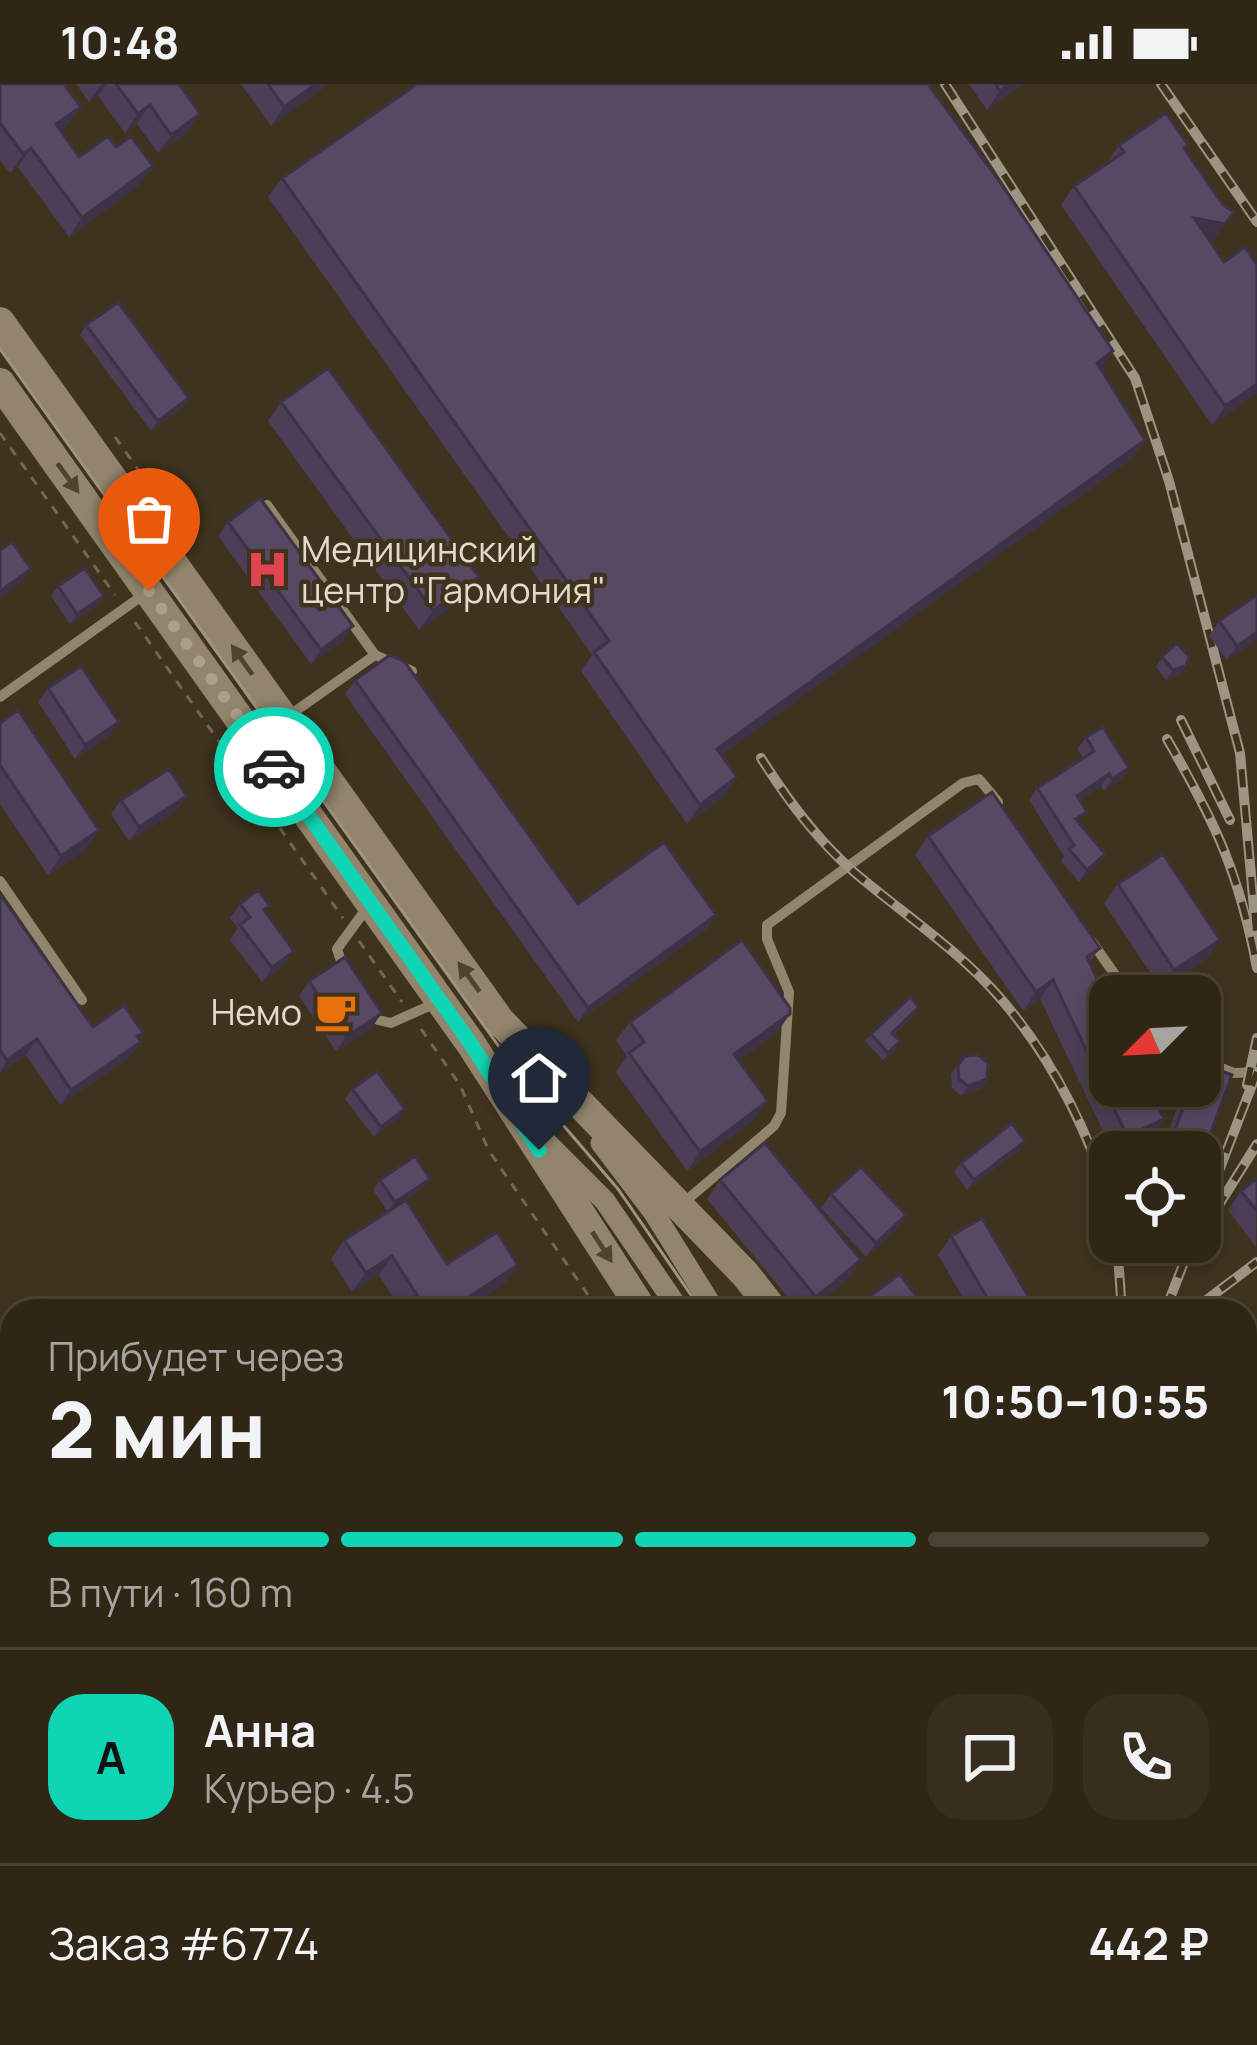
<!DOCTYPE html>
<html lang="ru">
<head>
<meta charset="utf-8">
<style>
	:root { --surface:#2f2616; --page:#372e1f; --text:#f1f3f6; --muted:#a7a5a1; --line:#4a4335; --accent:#10d5b4 }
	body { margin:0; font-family:Manrope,sans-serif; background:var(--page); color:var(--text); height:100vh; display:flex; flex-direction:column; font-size:45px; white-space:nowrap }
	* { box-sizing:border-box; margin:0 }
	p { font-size:39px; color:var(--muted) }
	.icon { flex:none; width:66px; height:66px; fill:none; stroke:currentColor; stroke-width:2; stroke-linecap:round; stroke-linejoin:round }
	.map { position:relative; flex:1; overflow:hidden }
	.details { position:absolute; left:0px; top:1215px; width:1257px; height:747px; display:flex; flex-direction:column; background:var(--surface); border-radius:36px 36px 0 0; box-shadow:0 6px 18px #0003,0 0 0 3px var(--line) }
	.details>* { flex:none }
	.needle { width:78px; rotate:246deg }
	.controls { position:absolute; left:1089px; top:891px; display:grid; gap:24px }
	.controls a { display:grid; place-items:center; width:132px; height:132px; border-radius:24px; background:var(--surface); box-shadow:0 6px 18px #0003,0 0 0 3px var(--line); font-size:60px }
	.pin { position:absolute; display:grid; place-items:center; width:102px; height:102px; color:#fff; margin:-123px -51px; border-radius:50% 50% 50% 0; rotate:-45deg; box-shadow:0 0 12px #0007 }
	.pin .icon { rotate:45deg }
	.courier { position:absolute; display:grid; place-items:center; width:120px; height:120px; margin:-60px; border:9px solid #10d5b4; border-radius:50%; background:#fff; color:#222; box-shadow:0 3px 15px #0007 }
	.summary em { font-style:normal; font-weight:800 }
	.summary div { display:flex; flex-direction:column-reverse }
	.summary { display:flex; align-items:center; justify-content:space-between; height:204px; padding:0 48px }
	h1 { font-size:78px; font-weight:800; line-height:90px }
	.bar { display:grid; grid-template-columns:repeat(4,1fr); gap:18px 12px; align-content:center; height:144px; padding:0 48px }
	.bar i { height:15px; border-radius:9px; background:var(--line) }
	.bar .selected { background:var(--accent) }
	.bar p { grid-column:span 4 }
	.line { display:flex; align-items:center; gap:30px; padding:0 48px; border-top:3px solid var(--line) }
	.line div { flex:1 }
	.round { display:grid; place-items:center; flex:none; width:126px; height:126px; border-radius:36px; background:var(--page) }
	.status { display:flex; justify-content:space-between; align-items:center; height:84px; padding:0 60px; background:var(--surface); direction:ltr }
	.status svg { height:33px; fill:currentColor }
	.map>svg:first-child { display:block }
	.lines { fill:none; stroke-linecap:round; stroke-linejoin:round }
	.path { stroke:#726754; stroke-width:3; stroke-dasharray:9 9; stroke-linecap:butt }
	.service { stroke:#93856d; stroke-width:10 }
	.minor { stroke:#93856d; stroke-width:21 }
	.secondary { stroke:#93856d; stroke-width:30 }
	.tram { stroke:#9e9484; stroke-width:3 }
	.rail-casing { stroke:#9e9484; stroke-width:10 }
	.rail { stroke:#3f331d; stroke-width:6; stroke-dasharray:18; stroke-linecap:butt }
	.wall { fill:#4b3e56 }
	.shaded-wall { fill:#3d3246 }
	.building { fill:#574864; stroke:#3d3246; stroke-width:3 }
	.oneway { fill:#50432d }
	.done { stroke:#a9a08f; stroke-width:12; stroke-dasharray:0 21.6 }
	.route { stroke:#10d5b4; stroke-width:15 }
	.labels { text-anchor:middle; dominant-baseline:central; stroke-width:9; stroke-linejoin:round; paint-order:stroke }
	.poi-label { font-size:36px; fill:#e2dacd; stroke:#3f331d; text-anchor:start }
</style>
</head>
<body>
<div class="status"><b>10:48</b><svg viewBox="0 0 49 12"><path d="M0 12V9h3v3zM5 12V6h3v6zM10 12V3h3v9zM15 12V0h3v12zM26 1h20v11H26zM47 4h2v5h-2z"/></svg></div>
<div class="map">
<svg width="1257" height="1961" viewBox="0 0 1257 1961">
	<rect width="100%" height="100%" fill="#3f331d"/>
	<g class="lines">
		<path class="path" d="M0,349l115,162
			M115,353l69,97
			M135,538l208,296
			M359,857l43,61
			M421,945l39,56 29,66 110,160"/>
		<path class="service" d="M267,421l108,150
			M0,613l146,-104
			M287,633l88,-62 37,16
			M0,797l82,119
			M1092,858l38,54
			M344,886l-7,-21 32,-44
			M371,926l7,10 13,3 47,-21
			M1200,975l34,14 23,-1
			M682,1120l92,-78 7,-13 8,-121 -22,-53v-14l196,-142 16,-4 19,23
			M0,1429l12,-9
			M12,1553v24
			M0,1803l12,21"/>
		<path class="minor" d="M543,1055l62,62 75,110
			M601,1059l53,70 61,98
			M1224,1950l8,11"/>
		<path class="secondary" d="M0,238l500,699 245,253 29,37
			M0,299l471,661 172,267
			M1245,1848l12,16
			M1245,1905l12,-8
			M1127,1950l7,11
			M1163,1961l16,-11"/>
		<path class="tram" d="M0,265l515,720 103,120 84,122
			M1210,1950l8,11"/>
		<defs>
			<path id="rail" d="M945,0l190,294 34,103 71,272 17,189
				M1161,0l96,138
				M1181,636l49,100
				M1167,655c48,83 72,133 90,229
				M761,674c26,41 55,81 93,114 48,41 106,79 147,127 52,60 85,128 109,202
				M1247,1001l10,-47
				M1215,1127l42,-67
				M1200,1136l57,-148
				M1117,1158l5,69
				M1165,1227l27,-69
				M1192,1227l65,-49
				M1245,1492l12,-5
				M1245,1812l12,-9
				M472,1961l15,-11
				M1038,1961l16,-11"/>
		</defs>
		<use href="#rail" class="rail-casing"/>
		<use href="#rail" class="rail"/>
	</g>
	<path class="wall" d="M0,0l81,23 -14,18 -7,6 19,26 61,28 -71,52 -51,-70 -8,6 -10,-13z
		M76,0h103l8,49 -29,20 -21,-29 -12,9 -27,-37 -9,6z
		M241,0h88l-58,42z
		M969,0h55l-37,26z
		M1119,61h69l-3,4 38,56 11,7 -22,30h-2l47,151 -45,32 -151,-220 13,-19 32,-22z
		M282,94l818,191 45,71 -13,19 -411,296 16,22 -13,19 -37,28 -106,-153 11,-16 -324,-458z
		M86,241l103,73 -7,10 -31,23 -71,-96z
		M281,318l198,175 -13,19 -47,34 -151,-209z
		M228,438l115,119 -32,23 -93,-128z
		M58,502l46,10 -7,10 -27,18 -19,-28z
		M1219,537l38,18 -30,21 -18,-24z
		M1162,573l17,19 -13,4 -10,-13z
		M355,596l223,224 138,11 -9,14 -129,93 -233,-328z
		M48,604l61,49 -34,22 -37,-57z
		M0,639l99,107 -13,19 -38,26 -48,-71z
		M1086,653l43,31 -8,12 -17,11 -3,-5 -21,14 -1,23 26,31 -8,12 -18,16 -18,-21 3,-5 -35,-56 8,-12 46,-30 -6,-9z
		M187,712l-11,15 -47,30 -18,-27 10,-14z
		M928,752l172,112 -11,15 75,156 -14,19 -30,14h-7l-73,-153 -17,12 -108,-156z
		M1118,800l89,75 -46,30 -57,-86z
		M0,810l93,133 46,11 2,4 -11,15 -70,48 -34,-50 -26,18z
		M240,820l30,2 -5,6 19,53 -22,17 -32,-42 8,-12 -8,-10z
		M309,897l63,46 -36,24 -37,-55z
		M914,931l-20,19 1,15 -12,11 -18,-19 6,-7z
		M630,938l147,11 -38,27 15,60 -67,51 -71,-99 11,-16 -11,-16z
		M965,972l22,23 -6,10 -20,7 -9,-8 -1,-14z
		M1185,1002h15v66h-39z
		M352,1005l53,20 -7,9 -24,19 -29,-38z
		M1019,1066l-52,40 -13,-18 7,-9z
		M1257,1094l-1,69 -28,-37 13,-19z
		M430,1095l-7,9 -35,24 -15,-22 7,-10z
		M720,1096l141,80 -13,19 -39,32h-10l-92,-112z
		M831,1110l75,21 -10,15 -30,27 -45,-49z
		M951,1152l86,75h-66l-33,-56z
		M344,1156l103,24 58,20 -106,23 -20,-32 -27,17 -21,-33z
		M870,1212l57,15h-66z
		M12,1351v38l-12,-15v-12z
		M1257,1497v68l-12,-29v-28l6,-9z
		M12,1520v18l-6,-10z
		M1257,1628v25l-9,-15z
		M58,1950h42l8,11h-43z
		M106,1950h29l5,8 -2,3h-30l2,-2z
		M189,1950h69l-16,11h-59l-1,-2z"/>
	<path class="shaded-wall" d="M102,0h4l-8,12 -9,6z
		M316,0h13l-58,42 13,-19z
		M1010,0h14l-37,26 13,-19z
		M150,21l-13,19 -12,9 13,-19z
		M81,23l-14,18 -24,18 13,-19z
		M200,30l-13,19 -29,20 13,-18z
		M31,64l-13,19 -8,6 13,-19z
		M153,82l-13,19 -71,52 13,-19z
		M1194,134l31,6 -13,18 -32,-5z
		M1113,267l-13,19 -3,-7z
		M1257,300v9l-45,32 13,-19z
		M189,314l-7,10 -31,23 7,-10z
		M1145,356l-13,19 -428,309 13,-19z
		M31,485l-10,14 -21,15v-7z
		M479,493l-13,19 -47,34 14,-19z
		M104,512l-7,10 -27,18 7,-10z
		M353,542l-10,15 -32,23 10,-14z
		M1257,548v7l-30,21 10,-14z
		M1186,582l-7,10 -13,4 7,-10z
		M119,638l-10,15 -34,22 10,-14z
		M1129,684l-8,12 -17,11 8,-12z
		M1109,690l-8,12 -33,22 9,-12z
		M737,693l-13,19 -37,28 13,-19z
		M187,712l-11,15 -47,30 10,-14z
		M99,746l-13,19 -38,26 13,-19z
		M1105,770l-8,12 -18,16 8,-12z
		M716,831l-9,14 -129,93 10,-14z
		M1220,856l-13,19 -46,30 13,-19z
		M294,867l-10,14 -22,17 10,-14z
		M1053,896l-13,19 -17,12 13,-19z
		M382,929l-10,14 -36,24 10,-14z
		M790,930l-13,19 -56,40 13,-19z
		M143,949l-11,15 9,-6 -11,15 -70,48 11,-15z
		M37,955l-11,16 -26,18 7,-13z
		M987,995l-6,10 -20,7 7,-10z
		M768,1017l-14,19 -67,51 13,-19z
		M405,1025l-7,9 -24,19 7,-10z
		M1164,1035l-14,19 -30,14h-4l11,-16z
		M1025,1057l-6,9 -52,40 7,-10z
		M430,1095l-7,9 -35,24 7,-10z
		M906,1131l-10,15 -30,27 10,-14z
		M1128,1158h40l-8,13z
		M392,1172l-13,19 -27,17 14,-19z
		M861,1176l-13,19 -39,32h-3l10,-14z
		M518,1181l-13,19 -42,27h-16z
		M1257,1458v13l-12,6v-14z
		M12,1689v8l-12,8v-5l5,-6z
		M247,1950h11l-16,11h-11z
		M412,1950h11l-17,11h-11z"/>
	<path class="building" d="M0,0h64l17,23 -25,17 23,33 29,-21 8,11 15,-11 22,30 -71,52 -51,-70 -8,6 -23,-31z
		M116,0h63l21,30 -29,21 -21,-30 -12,9z
		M268,0h48l-32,23z
		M417,0h511l72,98 113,169 -16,12 48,77 -428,309 20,28 -37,28 -106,-153 15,-11 -327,-463z
		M995,0h15l-10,7z
		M1166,29l22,32 -4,3 39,57 11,7 -9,12 -31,-6 30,44 21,-15 12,18v119l-32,22 -151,-220 50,-34 -5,-7z
		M118,218l71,96 -31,23 -72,-96z
		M328,284l151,209 -46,34 -152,-209z
		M260,414l93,128 -32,24 -93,-128z
		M12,458l19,27 -31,22v-41z
		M85,484l19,28 -27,18 -19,-28z
		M1257,511v37l-20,14 -18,-25z
		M1177,559l12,14 -3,9 -13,4 -11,-13z
		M390,571l14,6 174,243 86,-62 52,73 -128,93 -233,-328z
		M81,582l38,56 -34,23 -37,-57z
		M18,626l81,120 -38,26 -61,-91v-42z
		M1103,643l26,41 -17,11 -3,-5 -32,22 10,16 -11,7 29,35 -18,16 -18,-21 5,-4 -37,-57 57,-37 -8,-14z
		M169,685l18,27 -48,31 -18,-27z
		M992,708l108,156 -13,9 23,49v80h38l16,33 -37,17 -74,-156 -17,12 -108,-156z
		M1163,770l57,86 -46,30 -56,-86z
		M258,806l12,16 -6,4 30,41 -22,17 -32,-43 10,-8 -10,-13z
		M0,810l93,133 31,-22 19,28 -6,3 4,6 -70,48 -34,-51 -30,21 -7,-10z
		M742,856l48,68v6l-56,40 34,47 -68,51 -71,-99 15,-11 -14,-20z
		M345,873l37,56 -36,24 -37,-56z
		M910,913l9,10 -27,26 8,8 -12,12 -17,-19z
		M978,971l10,8 -1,16 -19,7 -9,-7 -1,-14 7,-9z
		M1200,979l32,12 -32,87v-10h-33l24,-66h9z
		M377,987l28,38 -24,18 -29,-38z
		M1012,1039l13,18 -51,39 -13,-17z
		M765,1059l96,117 -45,37 -96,-117z
		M415,1072l15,23 -35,23 -15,-22z
		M861,1083l45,48 -30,28 -45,-49z
		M1257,1094v33l-16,-20z
		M406,1116l41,64 50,-32 21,33 -71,46h-55l25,-16 -25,-39 -26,17 -22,-33z
		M982,1134l55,93h-42l-44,-75z
		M900,1190l27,37h-46l-11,-15z
		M12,1351v20l-9,-13z
		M1257,1382v76l-12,5v-76z
		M1257,1497v17l-6,-15z
		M1245,1560l6,15 -6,2z
		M0,1616l12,19v54l-7,5 -5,-8z
		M71,1950h29l8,11h-30z
		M117,1950h18l5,8 -6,3h-26l10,-9z
		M196,1950h51l-16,11h-28z
		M309,1950h103l-17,11h-102z
		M495,1950h131l-15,11h-131z
		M47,1951l2,10h-49v-2z"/>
	<defs><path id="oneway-solid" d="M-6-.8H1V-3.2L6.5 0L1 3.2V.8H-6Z" transform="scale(3)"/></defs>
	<g class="oneway">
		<use href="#oneway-solid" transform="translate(68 394) rotate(54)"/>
		<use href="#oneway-solid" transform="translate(242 576) rotate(-125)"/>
		<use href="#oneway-solid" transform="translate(469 893) rotate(-126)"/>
		<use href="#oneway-solid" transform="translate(602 1163) rotate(57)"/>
	</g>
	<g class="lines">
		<path class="done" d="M149,507l125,176"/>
		<path class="route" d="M274,683l197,277 68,106"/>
	</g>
	<defs>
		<symbol id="hospital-bare" viewBox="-9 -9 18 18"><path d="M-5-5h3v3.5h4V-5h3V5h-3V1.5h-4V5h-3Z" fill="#e0444e" stroke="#3f331d" stroke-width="2.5" paint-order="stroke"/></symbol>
		<symbol id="cafe-bare" viewBox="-9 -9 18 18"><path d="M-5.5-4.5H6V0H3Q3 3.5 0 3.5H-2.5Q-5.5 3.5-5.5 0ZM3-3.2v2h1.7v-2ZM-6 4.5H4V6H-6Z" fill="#e8710a" stroke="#3f331d" stroke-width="2.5" paint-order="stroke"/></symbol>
	</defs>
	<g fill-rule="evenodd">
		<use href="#hospital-bare" x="238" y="456" width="59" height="59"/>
		<use href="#cafe-bare" x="306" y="898" width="59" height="59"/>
	</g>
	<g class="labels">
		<g class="poi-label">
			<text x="301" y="464">Медицинский<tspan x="301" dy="41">центр "Гармония"</tspan></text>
			<text x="302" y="927" text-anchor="end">Немо</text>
		</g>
	</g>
</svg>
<div class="controls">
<a><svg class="needle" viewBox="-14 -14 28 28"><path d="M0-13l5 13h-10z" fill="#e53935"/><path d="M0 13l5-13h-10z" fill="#a7a5a1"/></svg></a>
<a><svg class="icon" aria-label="locate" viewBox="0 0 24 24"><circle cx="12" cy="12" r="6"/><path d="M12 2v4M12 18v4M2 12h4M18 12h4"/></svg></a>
</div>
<div class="pin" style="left:149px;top:507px;background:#ea580c"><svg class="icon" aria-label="bag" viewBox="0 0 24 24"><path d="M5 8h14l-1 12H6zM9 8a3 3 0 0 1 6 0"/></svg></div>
<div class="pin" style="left:539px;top:1066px;background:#1f2937"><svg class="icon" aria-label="home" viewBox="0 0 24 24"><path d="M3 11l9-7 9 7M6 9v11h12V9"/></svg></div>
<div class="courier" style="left:274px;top:683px"><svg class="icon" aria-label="car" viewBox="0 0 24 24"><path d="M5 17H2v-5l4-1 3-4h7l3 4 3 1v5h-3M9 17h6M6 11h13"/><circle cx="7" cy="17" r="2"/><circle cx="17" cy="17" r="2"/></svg></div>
<section class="details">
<div class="summary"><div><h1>2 мин</h1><p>Прибудет через</p></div><em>10:50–10:55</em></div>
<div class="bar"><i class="selected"></i><i class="selected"></i><i class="selected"></i><i></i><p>В пути · 160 m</p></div>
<div class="line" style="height:216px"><b class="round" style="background:var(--accent);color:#111">А</b><div><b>Анна</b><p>Курьер · 4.5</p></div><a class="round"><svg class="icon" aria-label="chat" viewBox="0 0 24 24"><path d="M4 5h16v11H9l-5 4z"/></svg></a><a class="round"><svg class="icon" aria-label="phone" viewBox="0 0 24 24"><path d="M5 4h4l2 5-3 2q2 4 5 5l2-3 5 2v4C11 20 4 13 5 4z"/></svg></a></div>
<div class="line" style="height:156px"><div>Заказ #6774</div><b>442 ₽</b></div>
</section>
</div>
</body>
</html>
